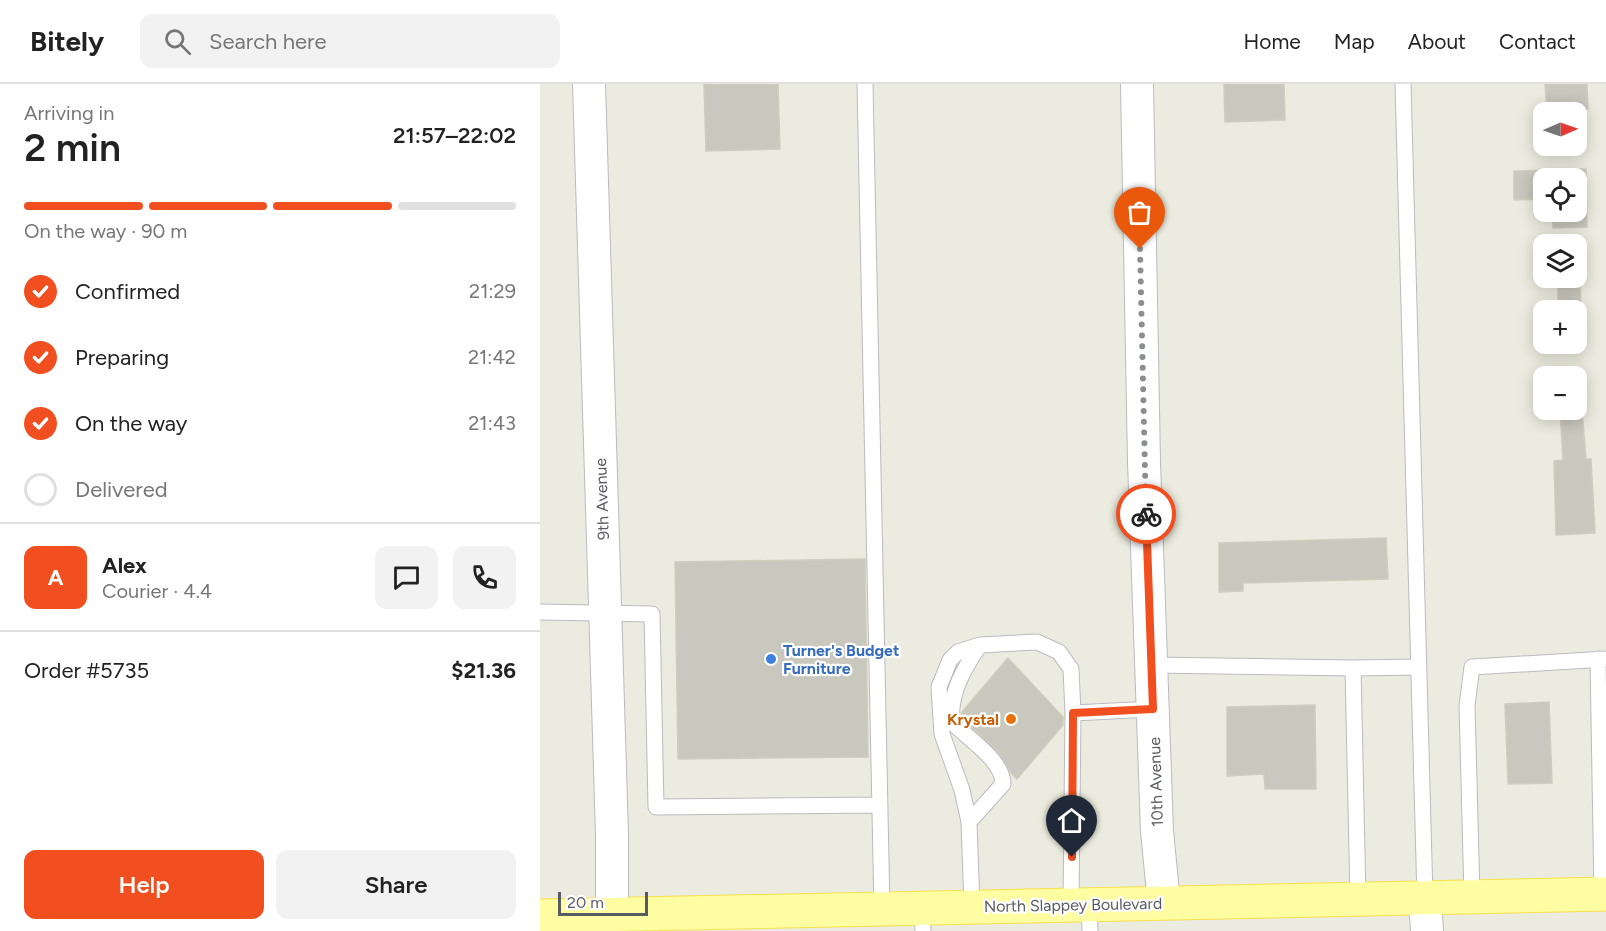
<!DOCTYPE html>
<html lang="en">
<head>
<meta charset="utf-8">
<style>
	:root { --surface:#fff; --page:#f2f2f2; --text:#222; --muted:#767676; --line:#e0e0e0; --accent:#f14f20 }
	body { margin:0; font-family:Figtree,sans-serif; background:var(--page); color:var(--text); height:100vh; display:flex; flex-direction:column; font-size:22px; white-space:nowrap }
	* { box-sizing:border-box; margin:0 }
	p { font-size:20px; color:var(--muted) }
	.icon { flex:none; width:33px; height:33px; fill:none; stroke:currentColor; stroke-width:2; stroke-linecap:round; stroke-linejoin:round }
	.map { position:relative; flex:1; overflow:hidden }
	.side { display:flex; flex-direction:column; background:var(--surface); width:540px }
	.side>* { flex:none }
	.needle { width:39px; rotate:88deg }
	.buttons { position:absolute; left:993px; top:18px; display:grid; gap:12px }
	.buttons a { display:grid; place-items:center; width:54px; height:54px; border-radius:12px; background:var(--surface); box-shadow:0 3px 15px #0003; font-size:30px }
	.scale { position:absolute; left:18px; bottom:15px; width:90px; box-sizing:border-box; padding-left:6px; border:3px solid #585b61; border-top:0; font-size:16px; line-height:21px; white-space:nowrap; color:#585b61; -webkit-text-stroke:4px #fff; paint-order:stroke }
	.pin { position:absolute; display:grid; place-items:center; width:51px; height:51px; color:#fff; margin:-62px -26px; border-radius:50% 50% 50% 0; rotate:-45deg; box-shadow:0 0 6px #0007 }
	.pin .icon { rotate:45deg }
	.courier { position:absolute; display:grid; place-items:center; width:60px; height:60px; margin:-30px; border:4px solid #f14f20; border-radius:50%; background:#fff; color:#222; box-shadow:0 2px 8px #0007 }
	.summary em { font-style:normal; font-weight:600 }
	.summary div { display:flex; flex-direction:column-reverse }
	.summary { display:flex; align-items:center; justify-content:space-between; height:102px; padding:0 24px }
	h1 { font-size:39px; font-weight:600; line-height:45px }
	.bar { display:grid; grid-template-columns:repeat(4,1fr); gap:9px 6px; align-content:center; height:72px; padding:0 24px }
	.bar i { height:8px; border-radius:4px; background:var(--line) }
	.bar .on { background:var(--accent) }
	.bar p { grid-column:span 4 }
	.line { display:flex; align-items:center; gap:15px; padding:0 24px; border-top:2px solid var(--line) }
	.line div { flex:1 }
	.round { display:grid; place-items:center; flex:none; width:63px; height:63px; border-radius:12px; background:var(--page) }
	ol { padding:0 24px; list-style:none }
	li { display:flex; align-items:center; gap:18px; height:66px }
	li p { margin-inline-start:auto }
	li .icon { padding:6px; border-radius:50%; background:var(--accent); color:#fff; stroke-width:4 }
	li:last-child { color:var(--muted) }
	li i { width:33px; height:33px; border:3px solid var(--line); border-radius:50% }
	.button { display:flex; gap:12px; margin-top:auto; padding:12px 24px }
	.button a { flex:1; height:69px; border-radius:12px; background:var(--accent); color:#fff; font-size:24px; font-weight:600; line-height:69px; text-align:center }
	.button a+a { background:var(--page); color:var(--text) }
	header { display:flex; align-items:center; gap:36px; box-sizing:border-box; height:84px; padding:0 30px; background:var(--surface); border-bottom:2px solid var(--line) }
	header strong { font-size:28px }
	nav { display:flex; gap:33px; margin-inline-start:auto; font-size:21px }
	.search { width:420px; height:54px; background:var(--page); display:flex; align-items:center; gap:15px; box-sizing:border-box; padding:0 21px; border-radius:12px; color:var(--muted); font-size:22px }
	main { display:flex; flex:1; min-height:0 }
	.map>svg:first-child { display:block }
	.building { fill:#c9c8be; stroke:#d1cdbd; stroke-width:1.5 }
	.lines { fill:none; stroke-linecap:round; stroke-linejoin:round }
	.lane-casing { stroke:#babbc2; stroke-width:17 }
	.street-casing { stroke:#babbc2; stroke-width:34 }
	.primary-casing { stroke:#f8e04c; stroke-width:35 }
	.lane { stroke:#fff; stroke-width:15 }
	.street { stroke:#fff; stroke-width:32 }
	.primary { stroke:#fffda1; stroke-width:33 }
	.done { stroke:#8c8d8d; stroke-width:6; stroke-dasharray:0 10.8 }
	.route { stroke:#f14f20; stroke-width:8 }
	.shop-dot { fill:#3f7fe0; stroke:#fff; stroke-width:2 }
	.food-dot { fill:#e8710a; stroke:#fff; stroke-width:2 }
	.labels { text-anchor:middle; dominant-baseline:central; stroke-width:4.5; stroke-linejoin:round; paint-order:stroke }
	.street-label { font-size:16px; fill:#585b61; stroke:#fff }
	.shop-label { font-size:16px; font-weight:bold; fill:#366cbe; stroke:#fff; text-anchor:start }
	.food-label { font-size:16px; font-weight:bold; fill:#c56008; stroke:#fff; text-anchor:end }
</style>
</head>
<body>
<header>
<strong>Bitely</strong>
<div class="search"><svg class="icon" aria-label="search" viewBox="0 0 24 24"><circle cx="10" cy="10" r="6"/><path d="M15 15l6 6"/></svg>Search here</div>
<nav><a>Home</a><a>Map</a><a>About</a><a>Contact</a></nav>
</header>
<main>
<section class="side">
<div class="summary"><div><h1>2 min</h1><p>Arriving in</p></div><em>21:57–22:02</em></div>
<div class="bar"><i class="on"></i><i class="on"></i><i class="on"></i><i></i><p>On the way · 90 m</p></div>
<ol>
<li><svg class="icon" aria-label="check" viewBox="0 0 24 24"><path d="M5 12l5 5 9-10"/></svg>Confirmed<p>21:29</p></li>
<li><svg class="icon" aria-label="check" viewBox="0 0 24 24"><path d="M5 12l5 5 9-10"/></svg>Preparing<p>21:42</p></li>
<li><svg class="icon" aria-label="check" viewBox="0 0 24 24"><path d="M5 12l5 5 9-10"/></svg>On the way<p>21:43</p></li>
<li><i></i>Delivered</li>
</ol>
<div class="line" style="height:108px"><b class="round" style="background:var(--accent);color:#fff">A</b><div><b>Alex</b><p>Courier · 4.4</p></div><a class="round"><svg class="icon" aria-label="chat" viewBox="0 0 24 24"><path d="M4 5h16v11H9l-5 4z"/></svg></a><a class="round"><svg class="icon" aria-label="phone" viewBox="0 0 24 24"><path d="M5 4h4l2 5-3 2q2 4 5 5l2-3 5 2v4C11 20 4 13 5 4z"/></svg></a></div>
<div class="line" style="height:78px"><div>Order #5735</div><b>$21.36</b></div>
<div class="button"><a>Help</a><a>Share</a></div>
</section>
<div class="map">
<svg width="1066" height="847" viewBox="0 0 1066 847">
	<rect width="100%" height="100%" fill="#ecebdf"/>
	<path class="building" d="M164,0h74l2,65 -74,2z
		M684,0h60l1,36 -60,2z
		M1005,0h42l1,25 -41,2z
		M1046,85l1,58 -34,1 -1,-16h24v-34h-32v21l-30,1v-29z
		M1018,194h22l1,32h-23z
		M1020,326h22l4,49h5l4,74 -39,2 -2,-74 9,-1z
		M846,454l2,41 -145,4v8l-24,1v-49z
		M325,475l3,198 -190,2 -3,-197z
		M468,574l55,59v8l-46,54 -6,-6 -13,-21 -36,-34v-6z
		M1009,618l3,81 -44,1 -3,-80z
		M775,621l1,84h-51l-1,-15 -37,2v-69z"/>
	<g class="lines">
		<defs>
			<path id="lane" d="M325,0l17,825
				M863,0l22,814
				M0,528l112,2 4,193 224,-2
				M1058,575l4,235
				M611,581l202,3 5,231
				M813,584l66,-1
				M533,629l80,-4
				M429,738l34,-38c0,-24 -35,-45 -51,-62 -3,-28 12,-54 28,-77
				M932,812l-5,-191 5,-38 134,-8
				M549,821l1,26
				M432,823l-3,-85 -7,-32 -20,-56 -3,-47 11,-27 8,-8 22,-7 57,-3 22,10 12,17 2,44 -2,192
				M382,824l1,23"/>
			<path id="street" d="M49,0l23,750v81
				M597,0l7,378 13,369 7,72
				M885,814l2,33"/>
			<path id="primary" d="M0,832l1066,-22"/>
		</defs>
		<use href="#lane" class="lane-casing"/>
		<use href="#street" class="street-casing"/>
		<use href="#primary" class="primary-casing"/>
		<use href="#lane" class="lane"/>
		<use href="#street" class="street"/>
		<use href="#primary" class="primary"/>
	</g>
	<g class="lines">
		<path class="done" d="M600,165l6,265"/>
		<path class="route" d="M532,773l1,-144 80,-4 -7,-195"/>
	</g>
	<circle class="shop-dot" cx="231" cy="575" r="6"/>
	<circle class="food-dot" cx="471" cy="635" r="6"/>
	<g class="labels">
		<g class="street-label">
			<text transform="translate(62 415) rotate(-92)">9th Avenue</text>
			<text transform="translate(616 698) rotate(-92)">10th Avenue</text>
			<text transform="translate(533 821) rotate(-1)">North Slappey Boulevard</text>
		</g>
		<g class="shop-label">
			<text x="243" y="566">Turner's Budget<tspan x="243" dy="18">Furniture</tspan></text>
		</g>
		<g class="food-label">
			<text x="459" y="635">Krystal</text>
		</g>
	</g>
</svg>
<div class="buttons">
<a><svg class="needle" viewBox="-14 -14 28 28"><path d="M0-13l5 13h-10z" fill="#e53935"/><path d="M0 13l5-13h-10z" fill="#767676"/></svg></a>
<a><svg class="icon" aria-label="locate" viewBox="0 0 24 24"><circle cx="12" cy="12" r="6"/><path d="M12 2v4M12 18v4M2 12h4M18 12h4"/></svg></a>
<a><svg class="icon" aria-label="layers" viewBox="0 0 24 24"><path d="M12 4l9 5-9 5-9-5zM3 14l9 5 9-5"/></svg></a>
<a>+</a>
<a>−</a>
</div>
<div class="scale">20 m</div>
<div class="pin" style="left:600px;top:165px;background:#ea580c"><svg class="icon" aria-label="bag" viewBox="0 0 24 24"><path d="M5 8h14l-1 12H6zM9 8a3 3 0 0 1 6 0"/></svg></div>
<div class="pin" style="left:532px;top:773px;background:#1f2937"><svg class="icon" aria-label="home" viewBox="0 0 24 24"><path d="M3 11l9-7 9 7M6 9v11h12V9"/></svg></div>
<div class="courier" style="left:606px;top:430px"><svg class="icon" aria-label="bike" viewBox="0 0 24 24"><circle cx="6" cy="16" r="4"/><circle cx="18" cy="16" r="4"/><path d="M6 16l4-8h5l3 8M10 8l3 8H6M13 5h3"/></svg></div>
</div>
</main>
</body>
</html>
